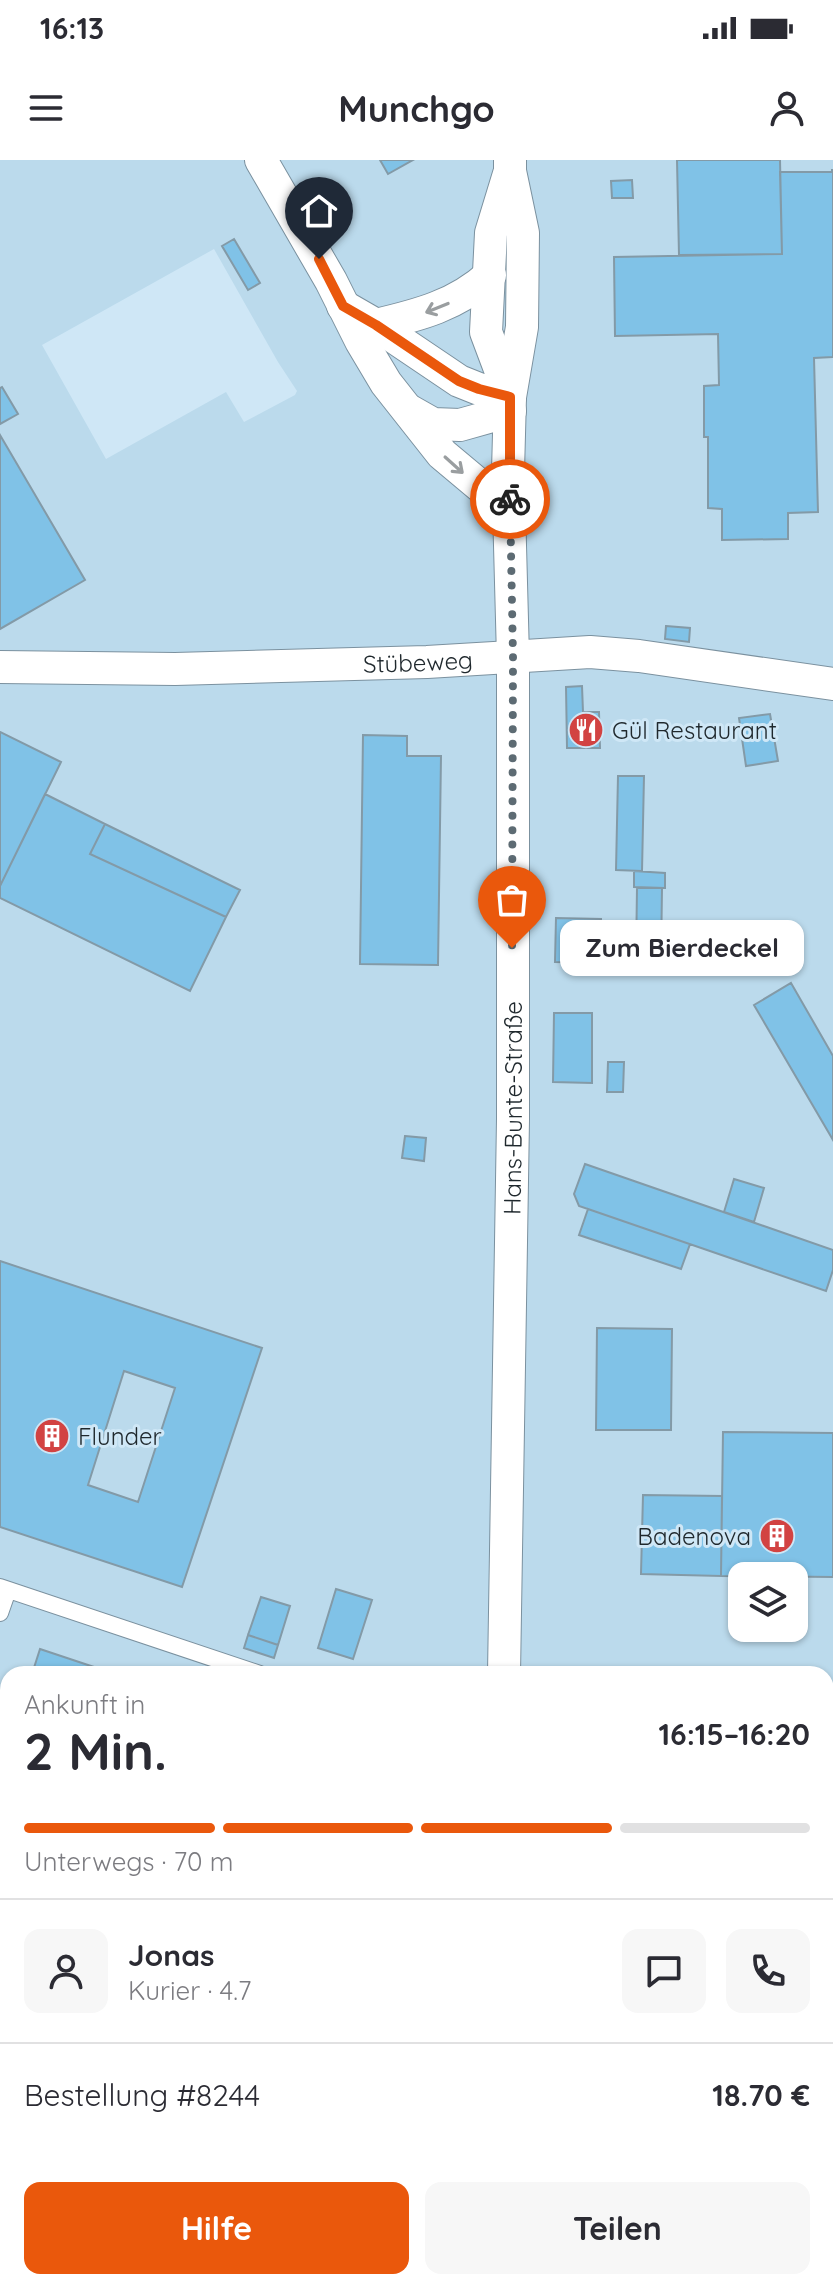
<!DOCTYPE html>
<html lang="de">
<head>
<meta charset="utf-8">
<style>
	:root { --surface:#fff; --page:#f7f7f7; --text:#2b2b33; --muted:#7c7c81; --line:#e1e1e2; --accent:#ea580c }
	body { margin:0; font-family:Quicksand,sans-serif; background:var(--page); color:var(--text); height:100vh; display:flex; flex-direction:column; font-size:30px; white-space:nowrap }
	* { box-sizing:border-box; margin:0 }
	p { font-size:26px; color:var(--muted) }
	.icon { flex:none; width:44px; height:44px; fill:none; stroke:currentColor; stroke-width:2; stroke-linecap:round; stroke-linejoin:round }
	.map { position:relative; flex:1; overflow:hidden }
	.panel { position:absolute; left:0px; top:1506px; width:834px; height:624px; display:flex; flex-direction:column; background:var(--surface); border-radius:24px 24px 0 0; box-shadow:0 2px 6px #0004 }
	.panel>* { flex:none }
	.buttons { position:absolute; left:728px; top:1402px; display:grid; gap:16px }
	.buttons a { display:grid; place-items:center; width:80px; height:80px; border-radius:16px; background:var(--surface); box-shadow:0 2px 6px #0004; font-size:40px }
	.pin { position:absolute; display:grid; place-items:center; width:68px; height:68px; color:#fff; margin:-82px -34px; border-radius:50% 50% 50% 0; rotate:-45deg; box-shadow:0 0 8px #0007 }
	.pin .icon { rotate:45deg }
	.courier { position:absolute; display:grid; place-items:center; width:80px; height:80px; margin:-40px; border:6px solid #ea580c; border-radius:50%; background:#fff; color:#222; box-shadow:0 2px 10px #0007 }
	.bubble { position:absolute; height:56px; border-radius:16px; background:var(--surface); box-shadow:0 2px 6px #0004; font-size:26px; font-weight:700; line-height:56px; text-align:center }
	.head em { font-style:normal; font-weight:700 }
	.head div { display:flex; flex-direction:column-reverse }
	.head { display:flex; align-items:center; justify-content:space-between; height:136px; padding:0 24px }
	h1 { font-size:52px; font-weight:700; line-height:60px }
	.bar { display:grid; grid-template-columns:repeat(4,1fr); gap:12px 8px; align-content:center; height:96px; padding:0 24px }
	.bar i { height:10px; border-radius:6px; background:var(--line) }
	.bar .selected { background:var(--accent) }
	.bar p { grid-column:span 4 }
	.line { display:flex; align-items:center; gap:20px; padding:0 24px; border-top:2px solid var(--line) }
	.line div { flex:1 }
	.round { display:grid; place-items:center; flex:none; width:84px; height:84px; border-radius:16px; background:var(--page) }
	.primary-button { display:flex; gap:16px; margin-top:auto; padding:16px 24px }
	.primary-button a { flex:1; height:92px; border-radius:16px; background:var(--accent); color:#fff; font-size:32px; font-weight:700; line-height:92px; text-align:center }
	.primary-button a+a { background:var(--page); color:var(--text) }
	.status { display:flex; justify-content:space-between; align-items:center; height:56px; padding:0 40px; background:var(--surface); direction:ltr }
	.status svg { height:22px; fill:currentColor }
	header { display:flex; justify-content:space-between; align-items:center; height:104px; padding:0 24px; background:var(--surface); font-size:36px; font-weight:700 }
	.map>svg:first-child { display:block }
	.built { fill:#bbdaec; fill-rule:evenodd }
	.building { fill:#80c2e7; stroke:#839aa7; stroke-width:2; fill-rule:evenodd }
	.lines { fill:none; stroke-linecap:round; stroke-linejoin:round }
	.lane-casing { stroke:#7b919f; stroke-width:18 }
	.street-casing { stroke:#7b919f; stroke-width:34 }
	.secondary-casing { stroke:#7b919f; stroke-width:46 }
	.lane { stroke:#fff; stroke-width:16 }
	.street { stroke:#fff; stroke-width:32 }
	.secondary { stroke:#fff; stroke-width:44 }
	.oneway { stroke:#9a9ea0 }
	.done { stroke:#5d6b73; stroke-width:8; stroke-dasharray:0 14.4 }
	.route { stroke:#ea580c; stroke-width:10 }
	.labels { text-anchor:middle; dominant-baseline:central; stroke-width:6; stroke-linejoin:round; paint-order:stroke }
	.street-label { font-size:24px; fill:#1f282d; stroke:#cfe7f6 }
	.poi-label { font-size:24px; fill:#1f282d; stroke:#cfe7f6; text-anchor:start }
</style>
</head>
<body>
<div class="status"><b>16:13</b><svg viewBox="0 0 49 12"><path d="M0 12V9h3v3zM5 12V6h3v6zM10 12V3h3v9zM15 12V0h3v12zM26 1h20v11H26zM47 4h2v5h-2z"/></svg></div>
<header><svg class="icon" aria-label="menu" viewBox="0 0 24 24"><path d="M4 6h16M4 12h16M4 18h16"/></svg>Munchgo<svg class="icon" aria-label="person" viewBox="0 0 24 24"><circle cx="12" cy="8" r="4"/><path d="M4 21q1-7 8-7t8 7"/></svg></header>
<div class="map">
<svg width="833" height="2130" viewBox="0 0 833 2130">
	<rect width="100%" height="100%" fill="#cfe7f6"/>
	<path class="built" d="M0,0h833v2130h-833zM234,79l26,43 -12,8 -26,-44zM214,89l64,113 19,29 -2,4 -51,27 -18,-30 -120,67 -64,-114zM742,1416h52v52h-52zM8,1514h818v608h-818z"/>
	<path class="building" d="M380,0h33l-25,14z
		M677,0h103l2,94 -103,1z
		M832,10h1v187l-19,1 4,154 -30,1v26l-66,1v-31l-14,-1v-71h-4v-51l15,-1 -1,-51 -103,2 -1,-79 168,-3 -2,-82h52z
		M632,20l1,18h-21l-1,-17z
		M234,79l26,44 -12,7 -26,-44z
		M2,227l16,27 -18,10v-36z
		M0,275l85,145 -85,49z
		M666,466l24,2 -1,14 -24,-3z
		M582,526l1,26h16l1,36h-33l-1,-61z
		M770,554l8,47 -32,5 -7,-48z
		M0,572l61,30 -61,124z
		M363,575l44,1v20h34l-3,209 -78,-1z
		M618,616h26l-2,95 -26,-1z
		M45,634l60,30 -15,30 136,63 -36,74 -190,-93v-12z
		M105,664l135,66 -14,27 -136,-63z
		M634,711l31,2v15l-31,-1z
		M637,728h25l-1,71h-25z
		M556,758l45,1 -1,44 -45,-1z
		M791,823l42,73v84l-79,-135z
		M554,853h38v70l-39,-1z
		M608,902h16l-1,30h-16z
		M405,976l21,2 -2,23 -22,-3z
		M585,1004l248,86v20l-7,21 -247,-85 -5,-12z
		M734,1019l30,9 -10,34 -30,-10z
		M588,1049l102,35 -9,25 -102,-34z
		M0,1101l262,87 -80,239 -182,-60zM124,1211l51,17 -37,114 -50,-17z
		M597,1168l75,1 -1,101h-75z
		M723,1272l110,1v144l-112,-1z
		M643,1335l79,1 -1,80 -80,-2z
		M336,1429l36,11 -19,59 -35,-11z
		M261,1437l29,9 -12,39 -30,-10z
		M248,1475l30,10 -4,13 -30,-10z
		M40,1489l75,25h-83z
		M8,1584v207l-8,-3v-200z
		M826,1841l7,8v39l-7,-8z
		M826,1880l7,8v117l-7,-3z"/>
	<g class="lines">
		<defs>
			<path id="lane" d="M0,1427l260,87
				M0,1453l8,-23
				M0,1925l8,-31"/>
			<g id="street">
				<path d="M261,0l70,121 30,60 25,42 56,71 68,57"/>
				<path d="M509,14l-18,59 -5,99 24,64"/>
				<path d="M343,146l33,19 83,56 20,8 31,8"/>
				<path d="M376,165c43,-10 81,-20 114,-50"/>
				<path d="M410,251l23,13 27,1 50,-14"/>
				<path id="s1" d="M0,507l175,2 252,-7 163,-10 49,4 194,28"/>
				<path id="s2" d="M504,1514l9,-555v-462l-5,-186 2,-74 12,-70 1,-94 -13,-62v-11"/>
			</g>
			<path id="secondary" d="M0,1876l8,3
				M757,2122l24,8"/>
		</defs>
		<use href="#lane" class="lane-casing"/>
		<use href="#street" class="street-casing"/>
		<use href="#secondary" class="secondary-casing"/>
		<use href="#lane" class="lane"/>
		<use href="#street" class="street"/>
		<use href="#secondary" class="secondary"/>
	</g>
	<defs><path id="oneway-shaft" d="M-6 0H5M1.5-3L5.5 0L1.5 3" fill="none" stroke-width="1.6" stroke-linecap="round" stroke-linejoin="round" transform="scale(2)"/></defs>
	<g class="oneway">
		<use href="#oneway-shaft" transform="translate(437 148) rotate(158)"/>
		<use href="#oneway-shaft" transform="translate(454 305) rotate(42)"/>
	</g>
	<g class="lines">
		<path class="done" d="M510,339l3,158 -1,291"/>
		<path class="route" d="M319,99l24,47 33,19 83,56 20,8 31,8v102"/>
	</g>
	<defs>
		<symbol id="restaurant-disc" viewBox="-11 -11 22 22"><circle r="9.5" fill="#d24342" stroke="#cfe7f6"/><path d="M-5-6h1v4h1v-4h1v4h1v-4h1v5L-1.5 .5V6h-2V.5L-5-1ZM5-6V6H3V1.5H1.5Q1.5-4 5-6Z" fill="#fff"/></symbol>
		<symbol id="building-disc" viewBox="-11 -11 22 22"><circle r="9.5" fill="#d24342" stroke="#cfe7f6"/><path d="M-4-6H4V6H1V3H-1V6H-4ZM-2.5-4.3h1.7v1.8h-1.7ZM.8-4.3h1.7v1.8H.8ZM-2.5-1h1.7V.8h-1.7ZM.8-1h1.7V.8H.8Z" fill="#fff"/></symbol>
	</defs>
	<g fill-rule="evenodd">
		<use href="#restaurant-disc" x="566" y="550" width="40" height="40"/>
		<use href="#building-disc" x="32" y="1256" width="40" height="40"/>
		<use href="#building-disc" x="757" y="1356" width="40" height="40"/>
	</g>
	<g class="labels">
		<g class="street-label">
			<text stroke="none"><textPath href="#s1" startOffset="418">Stübeweg</textPath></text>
			<text stroke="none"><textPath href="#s2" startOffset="566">Hans-Bunte-Straße</textPath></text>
		</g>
		<g class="poi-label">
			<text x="612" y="570">Gül Restaurant</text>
			<text x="78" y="1276">Flunder</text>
			<text x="751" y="1376" text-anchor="end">Badenova</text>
		</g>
	</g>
</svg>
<div class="buttons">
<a><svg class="icon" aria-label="layers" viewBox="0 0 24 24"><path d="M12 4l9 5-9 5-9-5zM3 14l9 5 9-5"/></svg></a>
</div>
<div class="pin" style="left:512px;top:788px;background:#ea580c"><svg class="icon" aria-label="bag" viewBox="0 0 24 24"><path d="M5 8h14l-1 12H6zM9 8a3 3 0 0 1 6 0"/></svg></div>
<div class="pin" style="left:319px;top:99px;background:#1f2937"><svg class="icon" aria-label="home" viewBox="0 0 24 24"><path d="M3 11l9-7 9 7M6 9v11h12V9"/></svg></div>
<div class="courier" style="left:510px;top:339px"><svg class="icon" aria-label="bike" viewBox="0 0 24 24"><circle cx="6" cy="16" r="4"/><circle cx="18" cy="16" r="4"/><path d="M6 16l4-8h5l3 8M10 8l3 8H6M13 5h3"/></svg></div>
<div class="bubble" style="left:560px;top:760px;width:244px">Zum Bierdeckel</div>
<section class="panel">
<div class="head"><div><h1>2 Min.</h1><p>Ankunft in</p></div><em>16:15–16:20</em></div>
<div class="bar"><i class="selected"></i><i class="selected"></i><i class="selected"></i><i></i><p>Unterwegs · 70 m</p></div>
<div class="line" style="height:144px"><a class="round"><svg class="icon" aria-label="person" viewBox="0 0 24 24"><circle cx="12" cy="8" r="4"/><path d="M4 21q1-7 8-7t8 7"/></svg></a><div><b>Jonas</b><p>Kurier · 4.7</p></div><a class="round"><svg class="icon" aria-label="chat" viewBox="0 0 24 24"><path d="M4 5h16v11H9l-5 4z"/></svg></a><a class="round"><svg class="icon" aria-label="phone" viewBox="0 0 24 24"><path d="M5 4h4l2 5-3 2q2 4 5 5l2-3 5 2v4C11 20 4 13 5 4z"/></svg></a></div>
<div class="line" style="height:104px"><div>Bestellung #8244</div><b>18.70 €</b></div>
<div class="primary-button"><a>Hilfe</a><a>Teilen</a></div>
</section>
</div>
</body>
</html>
